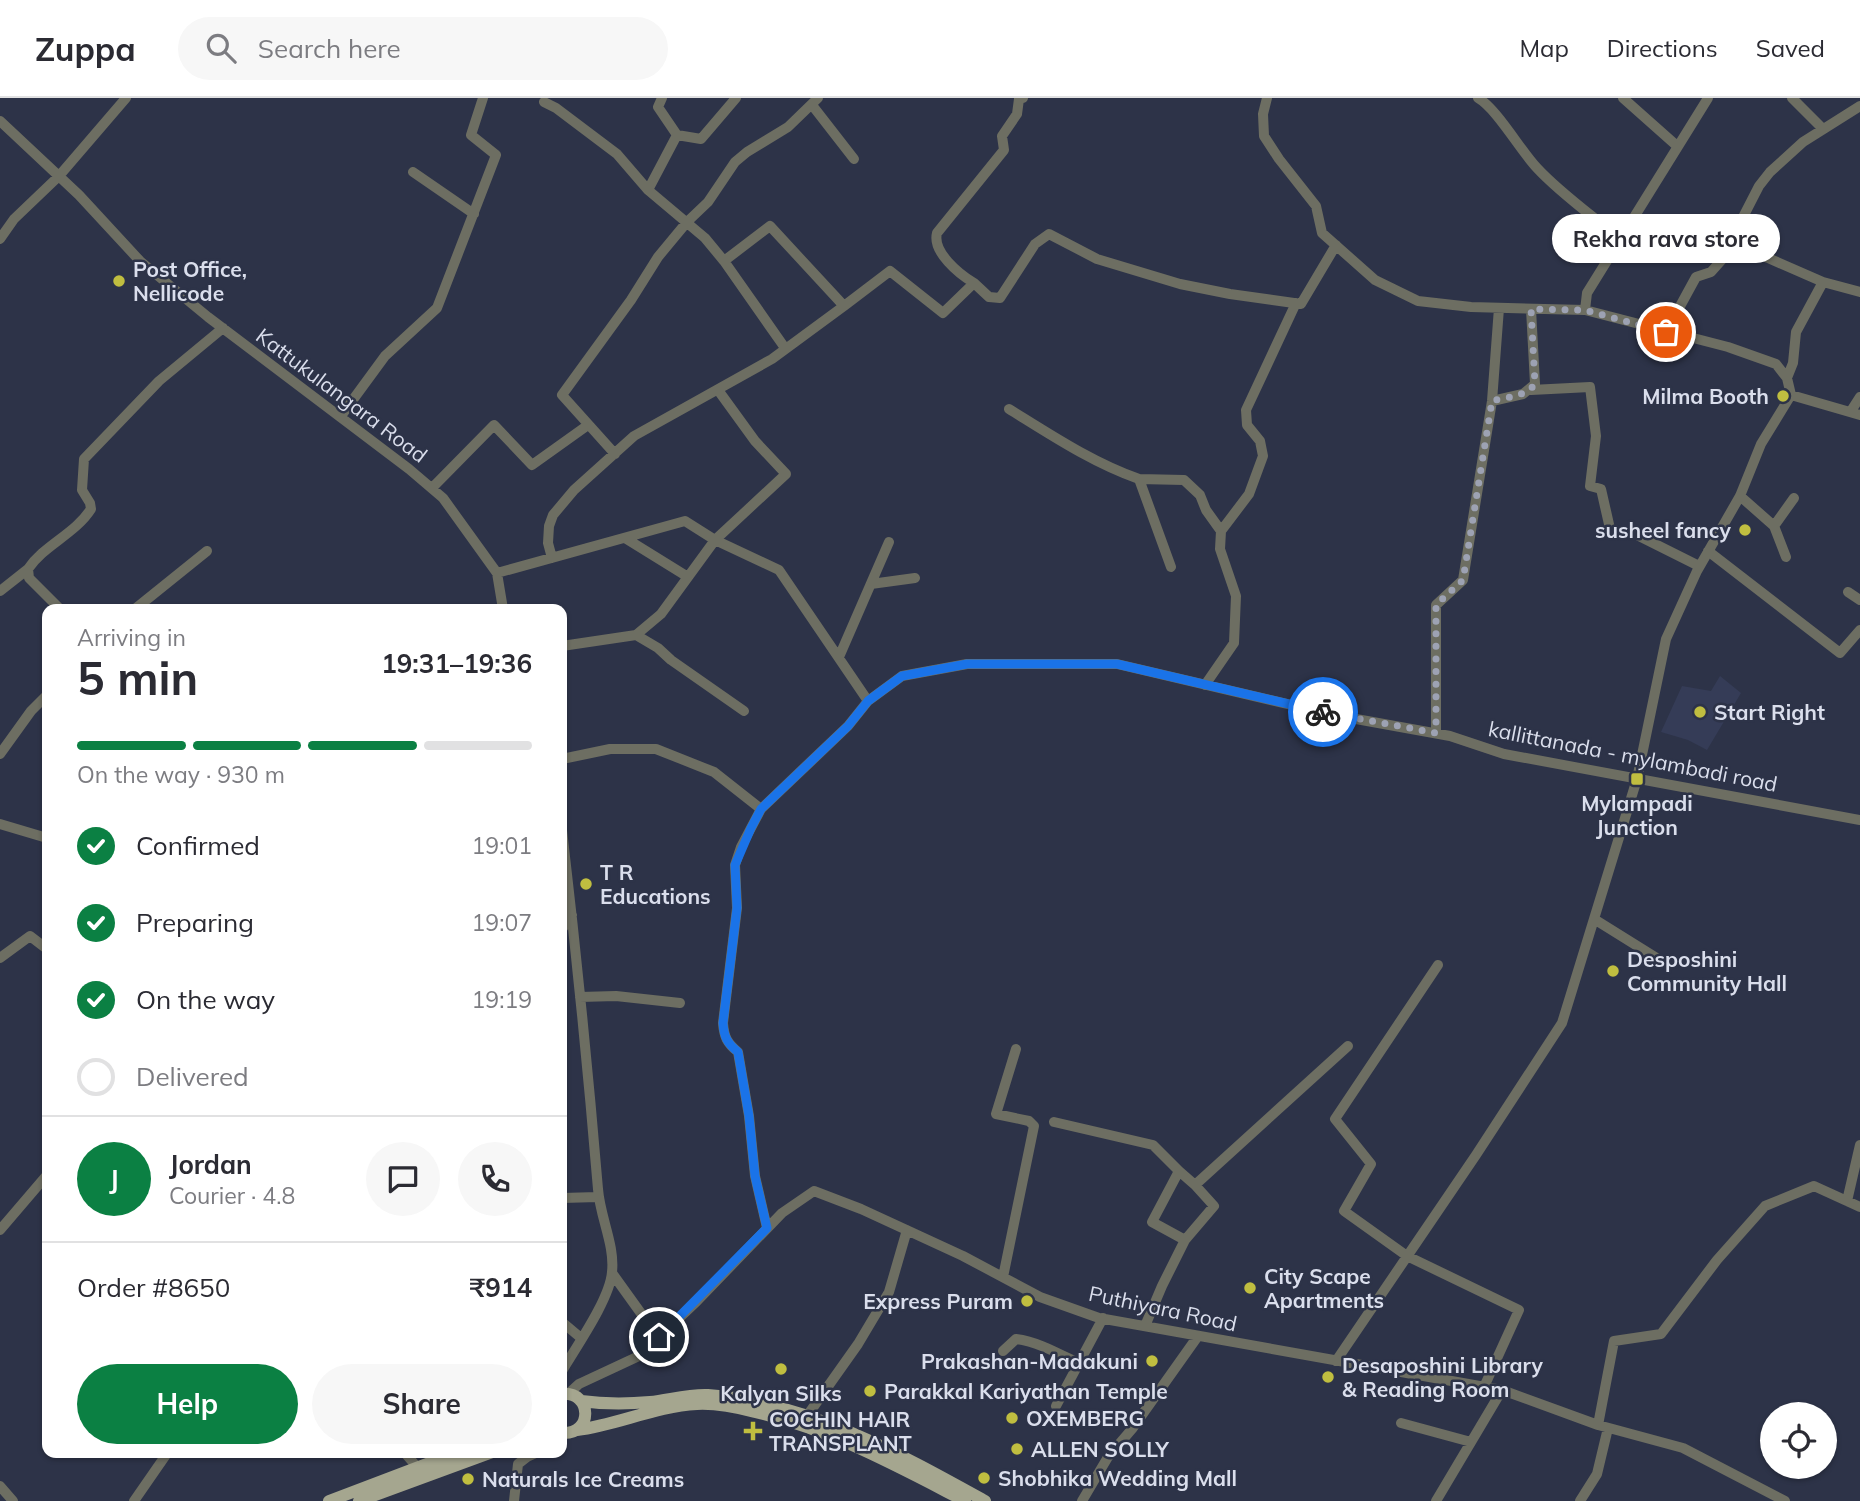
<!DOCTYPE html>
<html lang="en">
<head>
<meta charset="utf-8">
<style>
	:root { --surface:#fff; --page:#f7f7f7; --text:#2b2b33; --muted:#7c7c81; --line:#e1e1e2; --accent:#0b8043 }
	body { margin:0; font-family:Mulish,sans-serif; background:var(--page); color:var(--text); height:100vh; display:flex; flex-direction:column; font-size:26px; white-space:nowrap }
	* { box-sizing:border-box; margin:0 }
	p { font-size:23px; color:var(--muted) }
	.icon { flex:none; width:38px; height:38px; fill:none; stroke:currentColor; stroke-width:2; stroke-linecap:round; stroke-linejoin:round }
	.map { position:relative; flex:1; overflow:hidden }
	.details { position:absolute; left:42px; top:506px; width:525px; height:854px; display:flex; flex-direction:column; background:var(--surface); border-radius:14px; box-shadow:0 2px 5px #0004 }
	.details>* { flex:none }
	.controls { position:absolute; left:1760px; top:1304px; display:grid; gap:14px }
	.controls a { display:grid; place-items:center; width:77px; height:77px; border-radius:50%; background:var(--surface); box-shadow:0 2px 5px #0004; font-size:35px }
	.pin { position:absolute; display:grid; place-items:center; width:60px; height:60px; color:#fff; margin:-30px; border:4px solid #fff; border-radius:50%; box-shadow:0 2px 7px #0007 }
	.courier { position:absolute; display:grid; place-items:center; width:70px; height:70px; margin:-35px; border:5px solid #1a73e8; border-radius:50%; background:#fff; color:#222; box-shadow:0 2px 9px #0007 }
	.bubble { position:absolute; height:49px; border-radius:24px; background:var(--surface); box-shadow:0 2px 5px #0004; font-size:23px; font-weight:700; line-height:49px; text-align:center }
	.head em { font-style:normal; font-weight:700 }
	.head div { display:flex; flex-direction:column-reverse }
	.head { display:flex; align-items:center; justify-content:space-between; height:119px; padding:0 35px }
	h1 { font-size:46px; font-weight:700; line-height:52px }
	.bar { display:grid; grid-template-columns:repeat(4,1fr); gap:10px 7px; align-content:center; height:84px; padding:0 35px }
	.bar i { height:9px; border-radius:5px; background:var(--line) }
	.bar .on { background:var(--accent) }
	.bar p { grid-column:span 4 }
	.line { display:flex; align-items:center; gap:18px; padding:0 35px; border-top:2px solid var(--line) }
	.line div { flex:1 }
	.round { display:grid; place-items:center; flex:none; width:74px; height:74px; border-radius:37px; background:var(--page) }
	ol { padding:0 35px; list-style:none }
	li { display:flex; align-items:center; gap:21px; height:77px }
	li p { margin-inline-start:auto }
	li .icon { padding:7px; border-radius:50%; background:var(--accent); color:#fff; stroke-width:4 }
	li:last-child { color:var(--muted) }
	li i { width:38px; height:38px; border:4px solid var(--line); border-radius:50% }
	.cta { display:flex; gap:14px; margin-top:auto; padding:14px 35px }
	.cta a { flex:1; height:80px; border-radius:42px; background:var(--accent); color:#fff; font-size:28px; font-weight:700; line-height:80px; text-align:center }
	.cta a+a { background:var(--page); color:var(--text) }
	header { display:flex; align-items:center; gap:42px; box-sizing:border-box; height:98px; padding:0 35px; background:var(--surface); border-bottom:2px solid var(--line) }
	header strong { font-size:33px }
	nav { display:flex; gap:38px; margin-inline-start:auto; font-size:24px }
	.search { width:490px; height:63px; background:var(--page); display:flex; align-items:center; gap:18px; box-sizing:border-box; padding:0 24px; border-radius:38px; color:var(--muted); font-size:26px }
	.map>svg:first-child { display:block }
	.built { fill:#353c57 }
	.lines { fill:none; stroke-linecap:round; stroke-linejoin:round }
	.minor { stroke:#6d6e62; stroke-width:10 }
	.major { stroke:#a5a68f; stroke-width:12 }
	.done { stroke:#9da2b3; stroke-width:7; stroke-dasharray:0 12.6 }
	.route { stroke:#1a73e8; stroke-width:9 }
	.poi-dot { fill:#c0be40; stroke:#2d3348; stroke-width:2.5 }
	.labels { text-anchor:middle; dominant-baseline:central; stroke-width:5; stroke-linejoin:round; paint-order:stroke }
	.poi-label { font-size:21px; font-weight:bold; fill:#dadeec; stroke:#2d3348; text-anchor:start }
	.street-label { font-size:21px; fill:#dadeec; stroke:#2d3348 }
</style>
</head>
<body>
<header>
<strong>Zuppa</strong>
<div class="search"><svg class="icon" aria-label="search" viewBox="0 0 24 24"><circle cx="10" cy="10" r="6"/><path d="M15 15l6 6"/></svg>Search here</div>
<nav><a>Map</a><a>Directions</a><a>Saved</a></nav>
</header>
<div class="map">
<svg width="1860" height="1403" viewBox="0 0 1860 1403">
	<rect width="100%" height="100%" fill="#2d3348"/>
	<path class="built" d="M1720,578l21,17 -34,57 -19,-10 -27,-8 21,-46 29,5z"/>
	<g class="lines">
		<path class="minor" d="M662,0l-4,9 19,28
			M1267,0l-4,16 1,22 15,23 37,47 6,27 53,47 43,21 53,6 114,3 143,37 48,17 11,14 4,17 69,20
			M1478,0c19,11 42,52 59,70 24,26 56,48 83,71
			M1623,0l54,48
			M1792,0l31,31
			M544,4l12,6 61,46 31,36 57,48 19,23 61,87
			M812,7l42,54
			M0,23l79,74 61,66 68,56 201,152 34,29 54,75 6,36
			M413,74l61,42
			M648,92l29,-55 24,4 35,-41
			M1738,140l30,20 55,24
			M0,141l14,-20 45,-43 67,-78
			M974,185c-15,-9 -42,-31 -37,-50l67,-83 -2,-14 15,-22 2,-15 4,-1
			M844,208l46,-35 53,42 31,-30 15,14 11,1 35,-54 14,-10 48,25 83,25 50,10 71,10 35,-59
			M1585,212l2,-17 121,-195
			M1666,234l30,-55 15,-5 16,-18 11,-16 2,-15 19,-37 11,-14 33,-30 57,-36
			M1787,280l6,-15 3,-31 27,-50 37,10
			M1531,292l59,-3 6,49 -6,50 11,3 10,44h22l66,33
			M1492,303l31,-7 12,-10 -4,-75
			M1009,311c42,26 84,54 130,70l32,88
			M1851,313l9,-14
			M341,318l44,-60 52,-48 59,-153 -25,-20 12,-37
			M615,356l-53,-59 69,-95 27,-43 29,-35 21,-20 27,-40 12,-10 41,-25 30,-29
			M1139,381l45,1 16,15 6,15 15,21
			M432,390l62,-63 38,40 56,-40
			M1740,398l34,30 12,31
			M1774,428l20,-28
			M625,440l63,39 27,-37 71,-66 -31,-33 -37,-51
			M1708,453l132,102 20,-23
			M552,460l-4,-15 1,-17 4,-11 21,-25 60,-54 138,-77 72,-53 -74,-80 -46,35
			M497,475l188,-52 30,19 64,30 89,131
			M871,486l44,-6
			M0,493l28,-22
			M1848,494l12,8
			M60,511l-31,-31 -1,-9c16,-24 47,-35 63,-60l-1,-6 -8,-13 2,-31 75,-78 64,-53
			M135,511l72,-58
			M636,537l25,-21 27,-37
			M562,548l74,-11 22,13 13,12 73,51
			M839,559l50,-115
			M1205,587l29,-42 2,-47 -16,-47 1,-18 28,-37 14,-38 -3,-15 -13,-16 -1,-15 50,-107
			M1436,635v-128l27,-25 29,-179 7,-93
			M0,656l31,-43 16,-16
			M562,661l48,-10h46l58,23 47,37
			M0,726l47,14
			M562,732c14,120 26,239 36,359 2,28 17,56 14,83 -2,27 -36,75 -50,99
			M1594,821l69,43
			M562,831l10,-14
			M0,860l30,-22 17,13
			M1438,867l-103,154 36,45 -27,47 63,45 112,54 -35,77
			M580,899l36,-1 64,7
			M1054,1024l99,23 26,26
			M562,1100l36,-1
			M1847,1103l13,-56
			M767,1130l-12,-52 -6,-60 -11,-64c-11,-9 -14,-15 -15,-29l14,-115 -2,-43 6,-18 20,-38 87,-83 20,-25 34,-25 65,-12h150l217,51 116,21 54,18 356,66
			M0,1132l47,-55
			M1185,1142l-33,-18 27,-51 16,14
			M612,1175l46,64
			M1003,1179l31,-151 -5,-5 -33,-7 20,-65
			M562,1224l19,16
			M1145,1228l17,-40 23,-46 29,-34 -19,-21 153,-139
			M1003,1253l13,-12c23,3 43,15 64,25
			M1336,1263l140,-206 86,-132 75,-244 29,-140 31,-68 43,-75 21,-52 30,-49
			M568,1296l11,-10 60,-28 58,-55 85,-88 32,-22 47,18 102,47 77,41 59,21 403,72 96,35 85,23 102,53
			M1056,1308l47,-88
			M807,1318l51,-72 31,-52 18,-62
			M1401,1325l70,19
			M1598,1327l16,-84 47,-7 56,-74 48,-54 49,-20 46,21
			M404,1354l14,16
			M0,1388l13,15
			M134,1403l34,-49
			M514,1403l4,-37 9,-7 11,-5
			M1082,1403l26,-44 24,-28 66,-93
			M1436,1403l66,-111
			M1580,1403l17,-27 11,-46"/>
		<path class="major" d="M562,1296c30,-3 32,41 0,39
			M581,1303c22,3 47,3 69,1 19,-2 39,-8 58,-7 99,7 192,59 277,106
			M577,1332c40,-5 79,-24 120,-26 19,-1 39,3 58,8 75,17 142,54 210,89
			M329,1403l129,-49
			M359,1403l133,-49"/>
	</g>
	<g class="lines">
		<path class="done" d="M1323,614l113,21v-128l27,-25 29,-179c14,-4 33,-4 43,-17l-4,-75 53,1 82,22"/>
		<path class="route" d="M659,1239l108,-109 -12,-52 -6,-60 -11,-64c-11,-9 -14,-15 -15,-29l14,-115 -2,-43 16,-37 10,-19 87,-83 20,-25 34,-25 65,-12h150l206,48"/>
	</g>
	<g class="poi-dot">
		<circle cx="119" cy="183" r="7"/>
		<circle cx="1783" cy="298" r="7"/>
		<circle cx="1745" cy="432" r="7"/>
		<circle cx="1700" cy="614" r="7"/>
		<rect x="1630" y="674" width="14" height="14" rx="3.5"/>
		<circle cx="586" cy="786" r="7"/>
		<circle cx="1613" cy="873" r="7"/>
		<circle cx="1250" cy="1190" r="7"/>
		<circle cx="1027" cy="1203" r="7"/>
		<circle cx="1152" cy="1263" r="7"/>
		<circle cx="781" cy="1271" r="7"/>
		<circle cx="1328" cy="1279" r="7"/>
		<circle cx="870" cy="1293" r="7"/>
		<circle cx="1012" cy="1320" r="7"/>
		<path d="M749.5 1322.5h7v7h7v7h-7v7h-7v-7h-7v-7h7z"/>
		<circle cx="1017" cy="1351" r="7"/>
		<circle cx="984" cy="1380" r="7"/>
		<circle cx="468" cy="1381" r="7"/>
	</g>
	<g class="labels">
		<g class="poi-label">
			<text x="133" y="171">Post Office,<tspan x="133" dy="24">Nellicode</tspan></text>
			<text x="1769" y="298" text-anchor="end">Milma Booth</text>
			<text x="1731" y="432" text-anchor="end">susheel fancy</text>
			<text x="1714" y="614">Start Right</text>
			<text x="1637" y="705" text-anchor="middle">Mylampadi<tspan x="1637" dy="24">Junction</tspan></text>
			<text x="600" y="774">T R<tspan x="600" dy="24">Educations</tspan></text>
			<text x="1627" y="861">Desposhini<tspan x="1627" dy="24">Community Hall</tspan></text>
			<text x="1264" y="1178">City Scape<tspan x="1264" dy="24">Apartments</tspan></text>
			<text x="1013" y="1203" text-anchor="end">Express Puram</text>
			<text x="1138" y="1263" text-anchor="end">Prakashan-Madakuni</text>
			<text x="1342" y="1267">Desaposhini Library<tspan x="1342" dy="24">&amp; Reading Room</tspan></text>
			<text x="884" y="1293">Parakkal Kariyathan Temple</text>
			<text x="781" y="1295" text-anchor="middle">Kalyan Silks</text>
			<text x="1026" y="1320">OXEMBERG</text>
			<text x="769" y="1321">COCHIN HAIR<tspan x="769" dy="24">TRANSPLANT</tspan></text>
			<text x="1031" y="1351">ALLEN SOLLY</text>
			<text x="998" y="1380">Shobhika Wedding Mall</text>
			<text x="482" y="1381">Naturals Ice Creams</text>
		</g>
		<g class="street-label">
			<text transform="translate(342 297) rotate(37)">Kattukulangara Road</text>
			<text transform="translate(1633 658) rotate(11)">kallittanada - mylambadi road</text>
			<text transform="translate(1163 1210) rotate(12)">Puthiyara Road</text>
		</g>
	</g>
</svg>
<div class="controls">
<a><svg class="icon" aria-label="locate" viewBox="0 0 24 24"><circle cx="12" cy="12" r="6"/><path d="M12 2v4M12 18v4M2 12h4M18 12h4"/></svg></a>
</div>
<div class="pin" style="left:1666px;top:234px;background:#ea580c"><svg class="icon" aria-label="bag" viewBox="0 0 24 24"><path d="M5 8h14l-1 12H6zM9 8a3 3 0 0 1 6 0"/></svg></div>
<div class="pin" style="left:659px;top:1239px;background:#1f2937"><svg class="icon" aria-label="home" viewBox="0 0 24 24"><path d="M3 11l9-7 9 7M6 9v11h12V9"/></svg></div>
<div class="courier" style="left:1323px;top:614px"><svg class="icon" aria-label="bike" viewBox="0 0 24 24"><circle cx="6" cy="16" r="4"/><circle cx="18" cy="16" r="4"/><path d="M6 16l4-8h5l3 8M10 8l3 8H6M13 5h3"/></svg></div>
<div class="bubble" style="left:1552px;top:116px;width:228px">Rekha rava store</div>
<section class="details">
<div class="head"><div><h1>5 min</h1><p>Arriving in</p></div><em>19:31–19:36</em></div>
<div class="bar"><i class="on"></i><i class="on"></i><i class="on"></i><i></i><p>On the way · 930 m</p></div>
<ol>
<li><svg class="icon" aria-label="check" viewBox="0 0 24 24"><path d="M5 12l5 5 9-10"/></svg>Confirmed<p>19:01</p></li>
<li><svg class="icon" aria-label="check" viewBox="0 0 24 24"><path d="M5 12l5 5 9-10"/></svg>Preparing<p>19:07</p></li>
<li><svg class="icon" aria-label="check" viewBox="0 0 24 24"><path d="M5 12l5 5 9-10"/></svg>On the way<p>19:19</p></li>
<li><i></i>Delivered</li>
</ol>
<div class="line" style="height:126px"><b class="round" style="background:var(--accent);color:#fff">J</b><div><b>Jordan</b><p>Courier · 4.8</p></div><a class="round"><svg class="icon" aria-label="chat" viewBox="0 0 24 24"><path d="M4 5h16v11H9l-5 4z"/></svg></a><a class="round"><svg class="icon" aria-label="phone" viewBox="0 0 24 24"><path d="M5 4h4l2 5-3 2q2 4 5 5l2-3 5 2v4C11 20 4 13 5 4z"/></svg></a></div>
<div class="line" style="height:91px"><div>Order #8650</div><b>₹914</b></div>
<div class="cta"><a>Help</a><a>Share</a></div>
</section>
</div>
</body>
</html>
